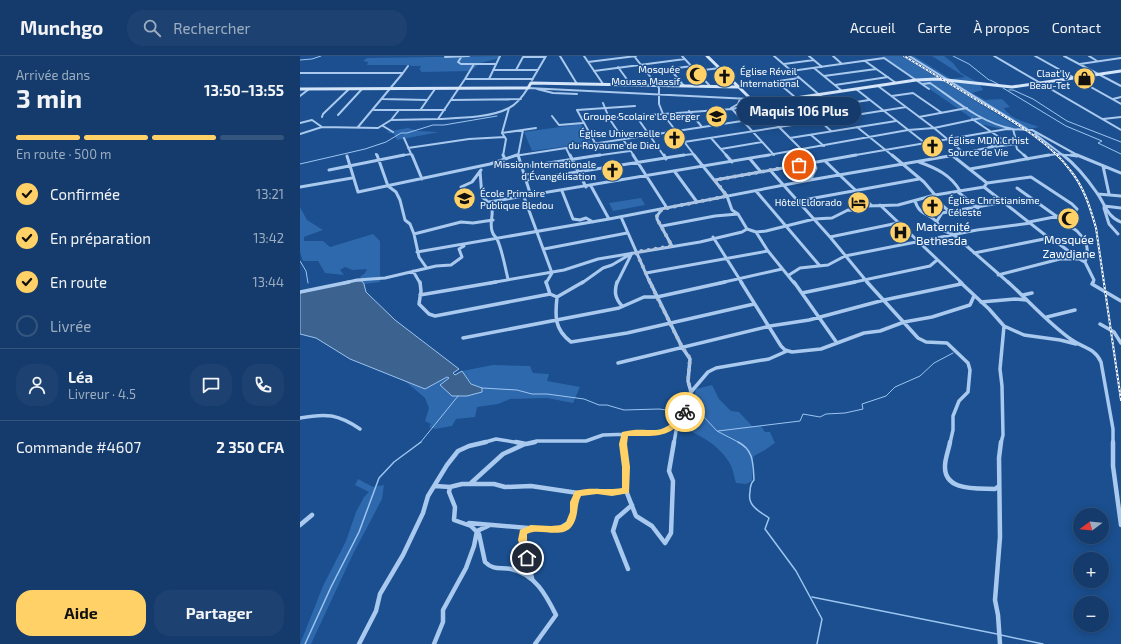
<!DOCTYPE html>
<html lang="fr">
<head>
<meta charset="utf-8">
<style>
	:root { --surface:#143b6b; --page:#1d4271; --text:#f1f3f6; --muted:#9dadc1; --line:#33557e; --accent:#ffd166 }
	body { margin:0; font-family:"Exo 2",sans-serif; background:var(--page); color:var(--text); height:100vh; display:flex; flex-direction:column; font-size:15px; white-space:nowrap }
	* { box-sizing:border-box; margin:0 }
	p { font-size:13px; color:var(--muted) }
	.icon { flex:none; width:22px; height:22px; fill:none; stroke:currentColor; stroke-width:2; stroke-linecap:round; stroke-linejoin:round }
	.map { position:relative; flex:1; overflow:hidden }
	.side { display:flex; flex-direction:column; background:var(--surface); width:300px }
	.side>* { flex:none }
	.needle { width:26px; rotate:254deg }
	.tools { position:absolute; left:773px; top:452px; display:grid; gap:8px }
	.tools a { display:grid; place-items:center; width:36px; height:36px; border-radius:50%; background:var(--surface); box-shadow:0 2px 10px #0003,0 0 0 1px var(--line); font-size:20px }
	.pin { position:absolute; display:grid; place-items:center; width:34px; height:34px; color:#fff; margin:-17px; border:2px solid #fff; border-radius:50%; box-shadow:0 1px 4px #0007 }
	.courier { position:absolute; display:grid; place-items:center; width:40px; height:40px; margin:-20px; border:3px solid #ffd166; border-radius:50%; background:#fff; color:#222; box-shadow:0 1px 5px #0007 }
	.bubble { position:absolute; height:28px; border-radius:14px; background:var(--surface); box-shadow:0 2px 10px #0003,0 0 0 1px var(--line); font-size:13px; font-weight:700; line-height:28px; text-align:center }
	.overview em { font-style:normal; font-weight:700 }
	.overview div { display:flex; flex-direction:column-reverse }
	.overview { display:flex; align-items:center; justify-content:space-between; height:68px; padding:0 16px }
	h1 { font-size:26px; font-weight:700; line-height:30px }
	.bar { display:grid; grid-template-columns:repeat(4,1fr); gap:6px 4px; align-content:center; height:48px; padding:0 16px }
	.bar i { height:5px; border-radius:3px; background:var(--line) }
	.bar .active { background:var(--accent) }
	.bar p { grid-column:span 4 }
	.line { display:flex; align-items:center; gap:10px; padding:0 16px; border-top:1px solid var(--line) }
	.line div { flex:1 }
	.round { display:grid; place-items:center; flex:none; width:42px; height:42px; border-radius:16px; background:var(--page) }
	ol { padding:0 16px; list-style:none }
	li { display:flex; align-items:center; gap:12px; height:44px }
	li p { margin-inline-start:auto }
	li .icon { padding:4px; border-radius:50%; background:var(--accent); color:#111; stroke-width:4 }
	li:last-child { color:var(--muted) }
	li i { width:22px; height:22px; border:2px solid var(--line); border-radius:50% }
	.button { display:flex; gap:8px; margin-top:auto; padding:8px 16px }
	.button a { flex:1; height:46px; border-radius:16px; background:var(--accent); color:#111; font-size:16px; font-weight:700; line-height:46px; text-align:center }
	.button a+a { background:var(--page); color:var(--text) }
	header { display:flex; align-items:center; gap:24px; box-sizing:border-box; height:56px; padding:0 20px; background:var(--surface); border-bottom:1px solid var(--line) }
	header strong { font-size:19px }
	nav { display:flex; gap:22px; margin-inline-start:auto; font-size:14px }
	.search { width:280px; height:36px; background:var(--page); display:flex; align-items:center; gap:10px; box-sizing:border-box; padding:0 14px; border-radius:16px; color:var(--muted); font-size:15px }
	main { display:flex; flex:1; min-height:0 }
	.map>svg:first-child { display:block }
	.green { fill:#2e69ad }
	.water { fill:#3c6290; stroke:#9cc4f0 }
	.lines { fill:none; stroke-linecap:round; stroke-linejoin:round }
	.stream-far1 { stroke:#9cc4f0; stroke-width:1 }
	.stream { stroke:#9cc4f0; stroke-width:1.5 }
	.street-far3 { stroke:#a9c9ee; stroke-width:2 }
	.street-far2 { stroke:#a9c9ee; stroke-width:3 }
	.street-far1 { stroke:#a9c9ee; stroke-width:3.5 }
	.street { stroke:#a9c9ee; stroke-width:4.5 }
	.secondary { stroke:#d6e6fa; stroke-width:3 }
	.rail-casing { stroke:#fff; stroke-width:2 }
	.rail { stroke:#1b4f8f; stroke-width:1; stroke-dasharray:2; stroke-linecap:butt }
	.route { fill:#ffd166 }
	.done { stroke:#afc1d8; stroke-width:4; stroke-dasharray:0 7.2 }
	.labels { text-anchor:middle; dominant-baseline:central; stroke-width:3; stroke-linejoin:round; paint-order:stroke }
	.far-poi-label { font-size:10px; fill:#fff; stroke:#1b4f8f; text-anchor:end }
	.poi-label { font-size:12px; fill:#fff; stroke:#1b4f8f; text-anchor:start }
</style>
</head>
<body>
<header>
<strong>Munchgo</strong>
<div class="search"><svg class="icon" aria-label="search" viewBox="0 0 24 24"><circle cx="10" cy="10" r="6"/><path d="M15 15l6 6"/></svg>Rechercher</div>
<nav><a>Accueil</a><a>Carte</a><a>À propos</a><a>Contact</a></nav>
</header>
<main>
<section class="side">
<div class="overview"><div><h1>3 min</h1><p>Arrivée dans</p></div><em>13:50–13:55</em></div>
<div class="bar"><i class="active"></i><i class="active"></i><i class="active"></i><i></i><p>En route · 500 m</p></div>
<ol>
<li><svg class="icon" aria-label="check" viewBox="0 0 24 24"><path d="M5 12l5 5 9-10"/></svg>Confirmée<p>13:21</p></li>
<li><svg class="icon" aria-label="check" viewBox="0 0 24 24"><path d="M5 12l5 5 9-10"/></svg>En préparation<p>13:42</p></li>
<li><svg class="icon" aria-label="check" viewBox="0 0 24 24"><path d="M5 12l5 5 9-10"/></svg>En route<p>13:44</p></li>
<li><i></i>Livrée</li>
</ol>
<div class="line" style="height:72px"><a class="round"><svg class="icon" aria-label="person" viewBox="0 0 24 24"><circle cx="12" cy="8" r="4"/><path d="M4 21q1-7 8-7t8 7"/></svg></a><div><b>Léa</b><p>Livreur · 4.5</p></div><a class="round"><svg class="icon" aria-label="chat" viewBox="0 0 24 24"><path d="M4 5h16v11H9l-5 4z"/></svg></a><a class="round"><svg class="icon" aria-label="phone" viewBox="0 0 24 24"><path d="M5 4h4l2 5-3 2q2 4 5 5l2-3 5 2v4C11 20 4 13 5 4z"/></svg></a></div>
<div class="line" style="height:52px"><div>Commande #4607</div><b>2 350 CFA</b></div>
<div class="button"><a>Aide</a><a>Partager</a></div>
</section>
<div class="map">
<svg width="821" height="588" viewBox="0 0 821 588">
	<rect width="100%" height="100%" fill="#1b4f8f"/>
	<path class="green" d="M201,0l-1,2 -20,5 -9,8 -50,1v-2h-2l2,-4h-11l1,-1h-44l1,-3 -5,-1 4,-3z
		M582,0h20l121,74h-16l-27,-6z
		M608,0h6l37,23 14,-2 -33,-21h12l9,7 8,10 18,10 4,7 -11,3 13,7 17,-1 8,8 -6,1c7,12 23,14 35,19l-11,2z
		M281,68l10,19 -59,8 -8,-19z
		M108,72l10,3 21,1 -42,8 -3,-6 -8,-2z
		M341,142l4,7 -32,6 -4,-8z
		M0,151l7,13 16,10 -19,7v4h19l7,6 43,-13 7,7v41l-16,2 -4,-7 5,-4 2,-4 -15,1 -7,-3 -5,3 4,5 -19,-2 -7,-12h-15l-3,-9z
		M193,309l37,1 3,7 16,1 -2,7 33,6 -7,16 -26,-5 -37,1 -12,5 -21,3 -2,10 -19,2 -4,7 -17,3 -6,-2 2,-3 -6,-3 4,-13 -4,-10 -20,-17 20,8 22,-12 2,1 -9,7 32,-1 -10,-13z
		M412,329l7,14 12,12 8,1 13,14h9l4,6h5l5,11 -10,7 -11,6c-4,12 -1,14 -2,25l-6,3 -10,-1c-2,-6 -3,-15 -7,-21 -11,-18 -31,-28 -50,-36 9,-11 15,-23 17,-37z
		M58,423l15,8 11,-2 -2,14 -30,57 -41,88h-11l23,-58 23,-45 10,-29 8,-15 5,-5 -14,-7z"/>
	<path class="water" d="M53,225h9l2,3 2,8 29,28 64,49 -6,4 2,2 7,-4 9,13 11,4v4l-15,4h-15l-12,-11 9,-7 -2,-1 -22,12 -75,-30 -34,-21 -16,-4v-41z"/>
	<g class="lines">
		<path class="stream-far1" d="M653,0l16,8 20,16
			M0,4l12,-1 9,-3
			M690,24l8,4
			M703,32l63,38 36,15 -4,2 23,11
			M709,34h4l20,9 34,22 54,21
			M0,108l65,-15 21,-7 15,-9h6l26,-8h11l53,-9
			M0,205l6,10 2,12
			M182,332l35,2 15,4h15l37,5 15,6h8l17,5 35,-1 23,3
			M387,357l16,3 14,15 23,12
			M418,375l82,-10 3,-7 17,3 6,-3 19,-1 18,-4 -1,-5 24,-8 9,-9 25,-11 14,-13 19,-10
			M120,387l38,-47"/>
		<path class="stream" d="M438,386c16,8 15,22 16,38 -3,3 -4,7 -4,12 -3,14 9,19 19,26l-4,11 31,42 26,48 -5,25
			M512,541l185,37
			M701,579l42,9
			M5,588l26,-57 28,-55 20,-54 15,-16 27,-20"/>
		<path class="street-far3" d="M162,0l-4,6 3,2h35
			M260,0l17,28
			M284,0l19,28
			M334,0l25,32v16l4,10 32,42
			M382,0l28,30
			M474,0l70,60
			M509,0l13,11
			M533,0l9,8
			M609,0l118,73
			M694,0l127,74
			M735,0l86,48
			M764,0l57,30
			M789,0l8,5
			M145,1l24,-1
			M565,5l31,22
			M288,6l48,-6
			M484,8l30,-4
			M780,8l41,-6
			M318,11l13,18
			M514,12l28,23
			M370,13l14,17
			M193,14h45
			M216,14l7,-13h22
			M294,15l91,-12
			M396,15l24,-3
			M491,15l93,-13 45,31
			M348,16l44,-6
			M0,17h103l5,-7
			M524,20l52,-7
			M165,23l9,-15
			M189,23l11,-23
			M232,24l14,-24
			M623,28l7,-1c26,18 51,40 83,46l4,15 -31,4 -36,8
			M535,29l53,-8
			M482,30l14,12
			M578,30l56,42 30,25
			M438,31l61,-9
			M237,33l16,4 24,1
			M556,33l69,54
			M0,40l9,-7
			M592,40l21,-3 29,20
			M82,43l45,1
			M813,43l8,-2
			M152,44l69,-1
			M480,44l23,23
			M303,47l6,15 25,38
			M431,52l7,-4 2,-5
			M121,53l14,-20
			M432,53l42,46
			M74,54h71
			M389,55l13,16
			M492,56l77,-12
			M38,59l24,-26
			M252,60l7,9 24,-2
			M336,60l28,40
			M22,61l1,-3 26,-25
			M619,61l48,-9
			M309,62l123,-9 24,-5 52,52
			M138,63c21,-1 52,-1 71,-11 8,-4 14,-12 19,-20l222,11
			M672,63l33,22 -18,7
			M803,63l18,-2
			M91,64l47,-1 27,-40h68
			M519,64l12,11
			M0,67l12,-3 10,7 56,1 13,-8 8,-10
			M83,70l10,6
			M58,71l45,-54
			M557,71l36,29
			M202,77l34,-5
			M0,78l22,-7
			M735,78l29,22
			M511,79l13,11
			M104,82l8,18
			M411,82l16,18
			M490,82l106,-17
			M384,86l222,-35
			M295,87l-18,-33 58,-4
			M716,89l1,4 8,7
			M108,92l61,-9 36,-2
			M266,92l4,8
			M421,93l41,-7
			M76,98l1,2
			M99,100l12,-2
			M203,100l3,-17 -4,-6 7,-25
			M214,100l228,-35
			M218,100l5,-26
			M294,100l36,-5
			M377,100l16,-2
			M463,100l145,-26 26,-2 47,-10
			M550,100l157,-27 25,1 47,26
			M743,100l14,-2 20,2"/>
		<path class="street-far2" d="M77,99l11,31 8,6 4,8 5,20 5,4 4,10 5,23 7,10
			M112,99l10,24
			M203,99l2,4
			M218,99l13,41
			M270,99l16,32
			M333,99l34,53
			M364,99l2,4
			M394,99l33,41 5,14 6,4 9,15 9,3 10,-1 48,-12 18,-1 16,-8 14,1 1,-3 4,-2 31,-1 37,-10 49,-8 3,-4 44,-6 41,27 5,5 -3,4 -45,9
			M426,99l6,7
			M507,99l7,8 2,5 -6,12
			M592,99l32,27 11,13
			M724,99l4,4
			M763,99c13,10 25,25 34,38 8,11 10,24 24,29
			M771,99l6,1
			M777,99l44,18
			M47,100l11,36 132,-28 27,-9
			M653,100l34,27
			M450,103l11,13
			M525,105l47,45
			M619,106c17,6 32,13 41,29
			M803,110l6,28
			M223,111l77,-12
			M670,113l79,-14
			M29,114l75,-15
			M470,114l60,67 38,46
			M180,115l2,26c18,13 6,19 10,34 1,4 3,5 5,8 5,10 8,28 11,40
			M375,116l22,30
			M227,124l157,-25
			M415,124l141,-25
			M291,130l18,33
			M0,131l52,-9
			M161,131l11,-5 9,-12
			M684,131l65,51c14,6 22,18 36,24l9,18 -1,3
			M717,132l60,43c9,9 14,19 8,31
			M262,135l11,28 7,1 6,-2 7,4
			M456,135l64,75
			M658,136l20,16
			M798,138l23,2
			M631,140l19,16
			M224,141l28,76 -6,10
			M498,145l121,-22
			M615,145c5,15 12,11 21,20 2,1 3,5 4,8l14,6 55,48
			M189,146l280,-47
			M580,149l82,78
			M804,150l17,2
			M804,152l5,16 9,10
			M362,153l-5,7v3l15,27
			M321,161l29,66
			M637,165l5,-8 63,-11
			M362,170l53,-10 23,-2
			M456,176l12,19 26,32
			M114,178l47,-12 12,1 20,-3
			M413,181l29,46
			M530,181l68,-14
			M244,193l83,-16
			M117,196l192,-33 201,-39 145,-25
			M674,197l75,-15
			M113,215l7,12
			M346,217l122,-22
			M489,219l11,-7 28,-3 17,-9 132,-26 54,-7
			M698,219l62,-16h18
			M44,227l13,-3 28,-2 51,-12 15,-1 11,-8 -3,-8 5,-3
			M190,227l74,-13 34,-11 102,-17 42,-10 5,-3
			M282,227l21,-15 9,-3 17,-10
			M317,227l15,-30
			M420,227l62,-14
			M550,227l80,-17 7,-6"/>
		<path class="street-far1" d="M120,226l1,9 -2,13 10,10 6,2 115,-22
			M246,226l4,12 7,3c-2,19 -3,32 14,45l56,-9 127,-29
			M317,226c-3,10 -2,16 5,24
			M350,226l32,65 8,12 -2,22 3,11 -5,18 -9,15 -3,18
			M441,226l40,64 4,4 7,2 29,-3 43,-16 16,-2 24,-9 28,-5 38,-12 4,-9
			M494,226l43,61
			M567,226l51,56 8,4 21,1 21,20 2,7 -2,22 -9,9 -6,15v14l-3,13
			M660,226l29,27 15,17 -4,43 2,17 1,49 -2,8
			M708,226c21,19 41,42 64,58 11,8 23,8 29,22l12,67v14
			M793,226l-1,2 29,17
			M0,236l49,-10
			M502,237l53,-11
			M120,239l76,-13
			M723,239l9,-2
			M257,241l26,-15
			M681,246l34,-3 11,1
			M747,261l28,-7
			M800,268l14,8 7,11
			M704,270l20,9 36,5 16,4
			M163,282l156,-30 25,-11h13l68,-15
			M318,307l152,-37 39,-6 75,-20 77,-16
			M391,336l17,-20 8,-4 53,-9 18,-8
			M0,362c26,-5 38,-4 60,11
			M182,387l14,-4 24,4
			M231,387l6,-2h49l17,-6 56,-2 18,-8
			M323,387l2,-9"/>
		<path class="street" d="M216,386l10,2 9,-2
			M323,386l3,25 -1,21 11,28 16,10 13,17 6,-10 2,-52 -4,-10 5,-29
			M650,386c-1,7 -5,16 -5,24 -1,26 33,22 50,23l4,-3
			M813,386v24l8,59
			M171,427l32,-29 22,-10
			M135,430l15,1 12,-3h32l11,3 26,-1 47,7 19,-2 15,2 14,-2
			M150,431l-1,5 6,15 -1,13 17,6 8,8 6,28c9,9 16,5 26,7 24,5 35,26 45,46l-21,29
			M169,467l82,7 9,-2 10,-6 8,-29
			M0,469l12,-10
			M230,472l-7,5 -1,7 10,38
			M328,513l-15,-38 4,-13 15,-13
			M59,588l17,-33 4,-17 23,-39 20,-42 5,-17 19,-31 11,-14 11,-5 17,-4
			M134,588l9,-22v-12l23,-42 8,-22 3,-15 11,-5
			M700,588l-2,-29 -3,-15 5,-63 -1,-79 2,-16"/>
		<path class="secondary" d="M407,0l49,48 160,-24 21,-1 75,8 109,-16
			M0,33l228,-1 3,-5 207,4"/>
		<defs>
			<path id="rail" d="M604,0c25,15 51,31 76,46 32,19 68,38 90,68 14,17 20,37 26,58l25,172"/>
		</defs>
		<use href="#rail" class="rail-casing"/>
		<use href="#rail" class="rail"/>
	</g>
	<path class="route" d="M383,354h2l4,2c-17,27 -32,24 -61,24l-1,8 3,23 -1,26 -17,3 -15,-2 -16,2c-5,9 -2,21 -9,30 -10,14 -33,1 -45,8v6l4,18 -4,3 -3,-1 -6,-20 2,-10 11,-5 20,1 11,-1 4,-3 4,-10v-10l5,-11c18,-5 31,0 47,-3v-21l-3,-23 3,-12c30,-8 38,10 61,-22z"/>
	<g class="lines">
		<path class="done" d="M385,356l6,-20 -3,-11 2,-23 -8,-11 -25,-50 -21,-45 36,-6 -15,-27v-3l5,-7 65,-13 -12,-16 84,-15"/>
	</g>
	<defs>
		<symbol id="mosque-disc" viewBox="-11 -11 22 22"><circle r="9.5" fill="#ffd166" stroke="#1b4f8f"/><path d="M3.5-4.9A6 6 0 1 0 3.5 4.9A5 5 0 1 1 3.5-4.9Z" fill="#111"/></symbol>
		<symbol id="church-disc" viewBox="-11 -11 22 22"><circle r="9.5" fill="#ffd166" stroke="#1b4f8f"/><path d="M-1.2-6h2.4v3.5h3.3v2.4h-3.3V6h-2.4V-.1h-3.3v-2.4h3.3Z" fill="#111"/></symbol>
		<symbol id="shop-disc" viewBox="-11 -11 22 22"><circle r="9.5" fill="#ffd166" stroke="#1b4f8f"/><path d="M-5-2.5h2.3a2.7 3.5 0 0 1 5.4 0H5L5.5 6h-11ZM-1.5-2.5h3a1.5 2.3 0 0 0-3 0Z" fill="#111"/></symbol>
		<symbol id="school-disc" viewBox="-11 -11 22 22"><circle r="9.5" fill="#ffd166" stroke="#1b4f8f"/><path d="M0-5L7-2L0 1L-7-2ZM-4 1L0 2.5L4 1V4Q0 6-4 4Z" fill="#111"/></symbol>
		<symbol id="hotel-disc" viewBox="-11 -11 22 22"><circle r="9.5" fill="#ffd166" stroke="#1b4f8f"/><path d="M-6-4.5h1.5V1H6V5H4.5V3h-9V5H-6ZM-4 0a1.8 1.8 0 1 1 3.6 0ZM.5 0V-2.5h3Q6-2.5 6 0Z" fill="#111"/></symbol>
		<symbol id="hospital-disc" viewBox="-11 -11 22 22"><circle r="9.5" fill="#ffd166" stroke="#1b4f8f"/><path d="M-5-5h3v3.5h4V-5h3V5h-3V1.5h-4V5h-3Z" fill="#111"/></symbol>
	</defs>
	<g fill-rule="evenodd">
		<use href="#mosque-disc" x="384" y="6" width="25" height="25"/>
		<use href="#church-disc" x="412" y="8" width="25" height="25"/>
		<use href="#shop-disc" x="772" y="10" width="25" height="25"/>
		<use href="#school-disc" x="404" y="48" width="25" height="25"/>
		<use href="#church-disc" x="362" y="70" width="25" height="25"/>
		<use href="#church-disc" x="620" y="78" width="25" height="25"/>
		<use href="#church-disc" x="300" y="102" width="25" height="25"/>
		<use href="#school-disc" x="152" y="130" width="25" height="25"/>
		<use href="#hotel-disc" x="546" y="134" width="25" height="25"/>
		<use href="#church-disc" x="620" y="138" width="25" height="25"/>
		<use href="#mosque-disc" x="756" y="150" width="25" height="25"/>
		<use href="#hospital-disc" x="588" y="164" width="25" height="25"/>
	</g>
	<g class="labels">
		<g class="far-poi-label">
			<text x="380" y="13">Mosquée<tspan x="380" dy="12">Moussa Massif</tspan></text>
			<text x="440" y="15" text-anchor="start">Église Réveil<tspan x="440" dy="12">International</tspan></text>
			<text x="770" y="17">Claat'ly<tspan x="770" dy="12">Beau-Tet</tspan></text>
			<text x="400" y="60">Groupe Scolaire Le Berger</text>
			<text x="360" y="77">Église Universelle<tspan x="360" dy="12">du Royaume de Dieu</tspan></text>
			<text x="648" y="84" text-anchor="start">Église MDN Crhist<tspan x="648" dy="12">Source de Vie</tspan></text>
			<text x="296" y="108">Mission Internationale<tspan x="296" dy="12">d'Évangélisation</tspan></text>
			<text x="180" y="137" text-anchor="start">École Primaire<tspan x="180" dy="12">Publique Bledou</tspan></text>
			<text x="648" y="144" text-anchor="start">Église Christianisme<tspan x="648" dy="12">Céleste</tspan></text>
			<text x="542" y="146">Hôtel Eldorado</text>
		</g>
		<g class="poi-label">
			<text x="616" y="170">Maternité<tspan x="616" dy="14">Bethesda</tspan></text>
			<text x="769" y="183" text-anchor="middle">Mosquée<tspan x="769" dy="14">Zawdjane</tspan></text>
		</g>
	</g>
</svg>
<div class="tools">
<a><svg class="needle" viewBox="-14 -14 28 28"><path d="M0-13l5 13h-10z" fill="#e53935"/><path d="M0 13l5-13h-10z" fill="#9dadc1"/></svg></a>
<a>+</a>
<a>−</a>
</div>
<div class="pin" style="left:499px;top:109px;background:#ea580c"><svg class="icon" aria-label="bag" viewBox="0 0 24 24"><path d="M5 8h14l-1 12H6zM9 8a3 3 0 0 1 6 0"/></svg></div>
<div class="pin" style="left:227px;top:502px;background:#1f2937"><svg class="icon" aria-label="home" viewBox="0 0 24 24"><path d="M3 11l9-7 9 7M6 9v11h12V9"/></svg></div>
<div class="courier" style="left:385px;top:356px"><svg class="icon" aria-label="bike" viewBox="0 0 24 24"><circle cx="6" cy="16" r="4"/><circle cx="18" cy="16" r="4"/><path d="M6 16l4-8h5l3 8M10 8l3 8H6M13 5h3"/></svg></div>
<div class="bubble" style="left:437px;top:41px;width:124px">Maquis 106 Plus</div>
</div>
</main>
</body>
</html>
